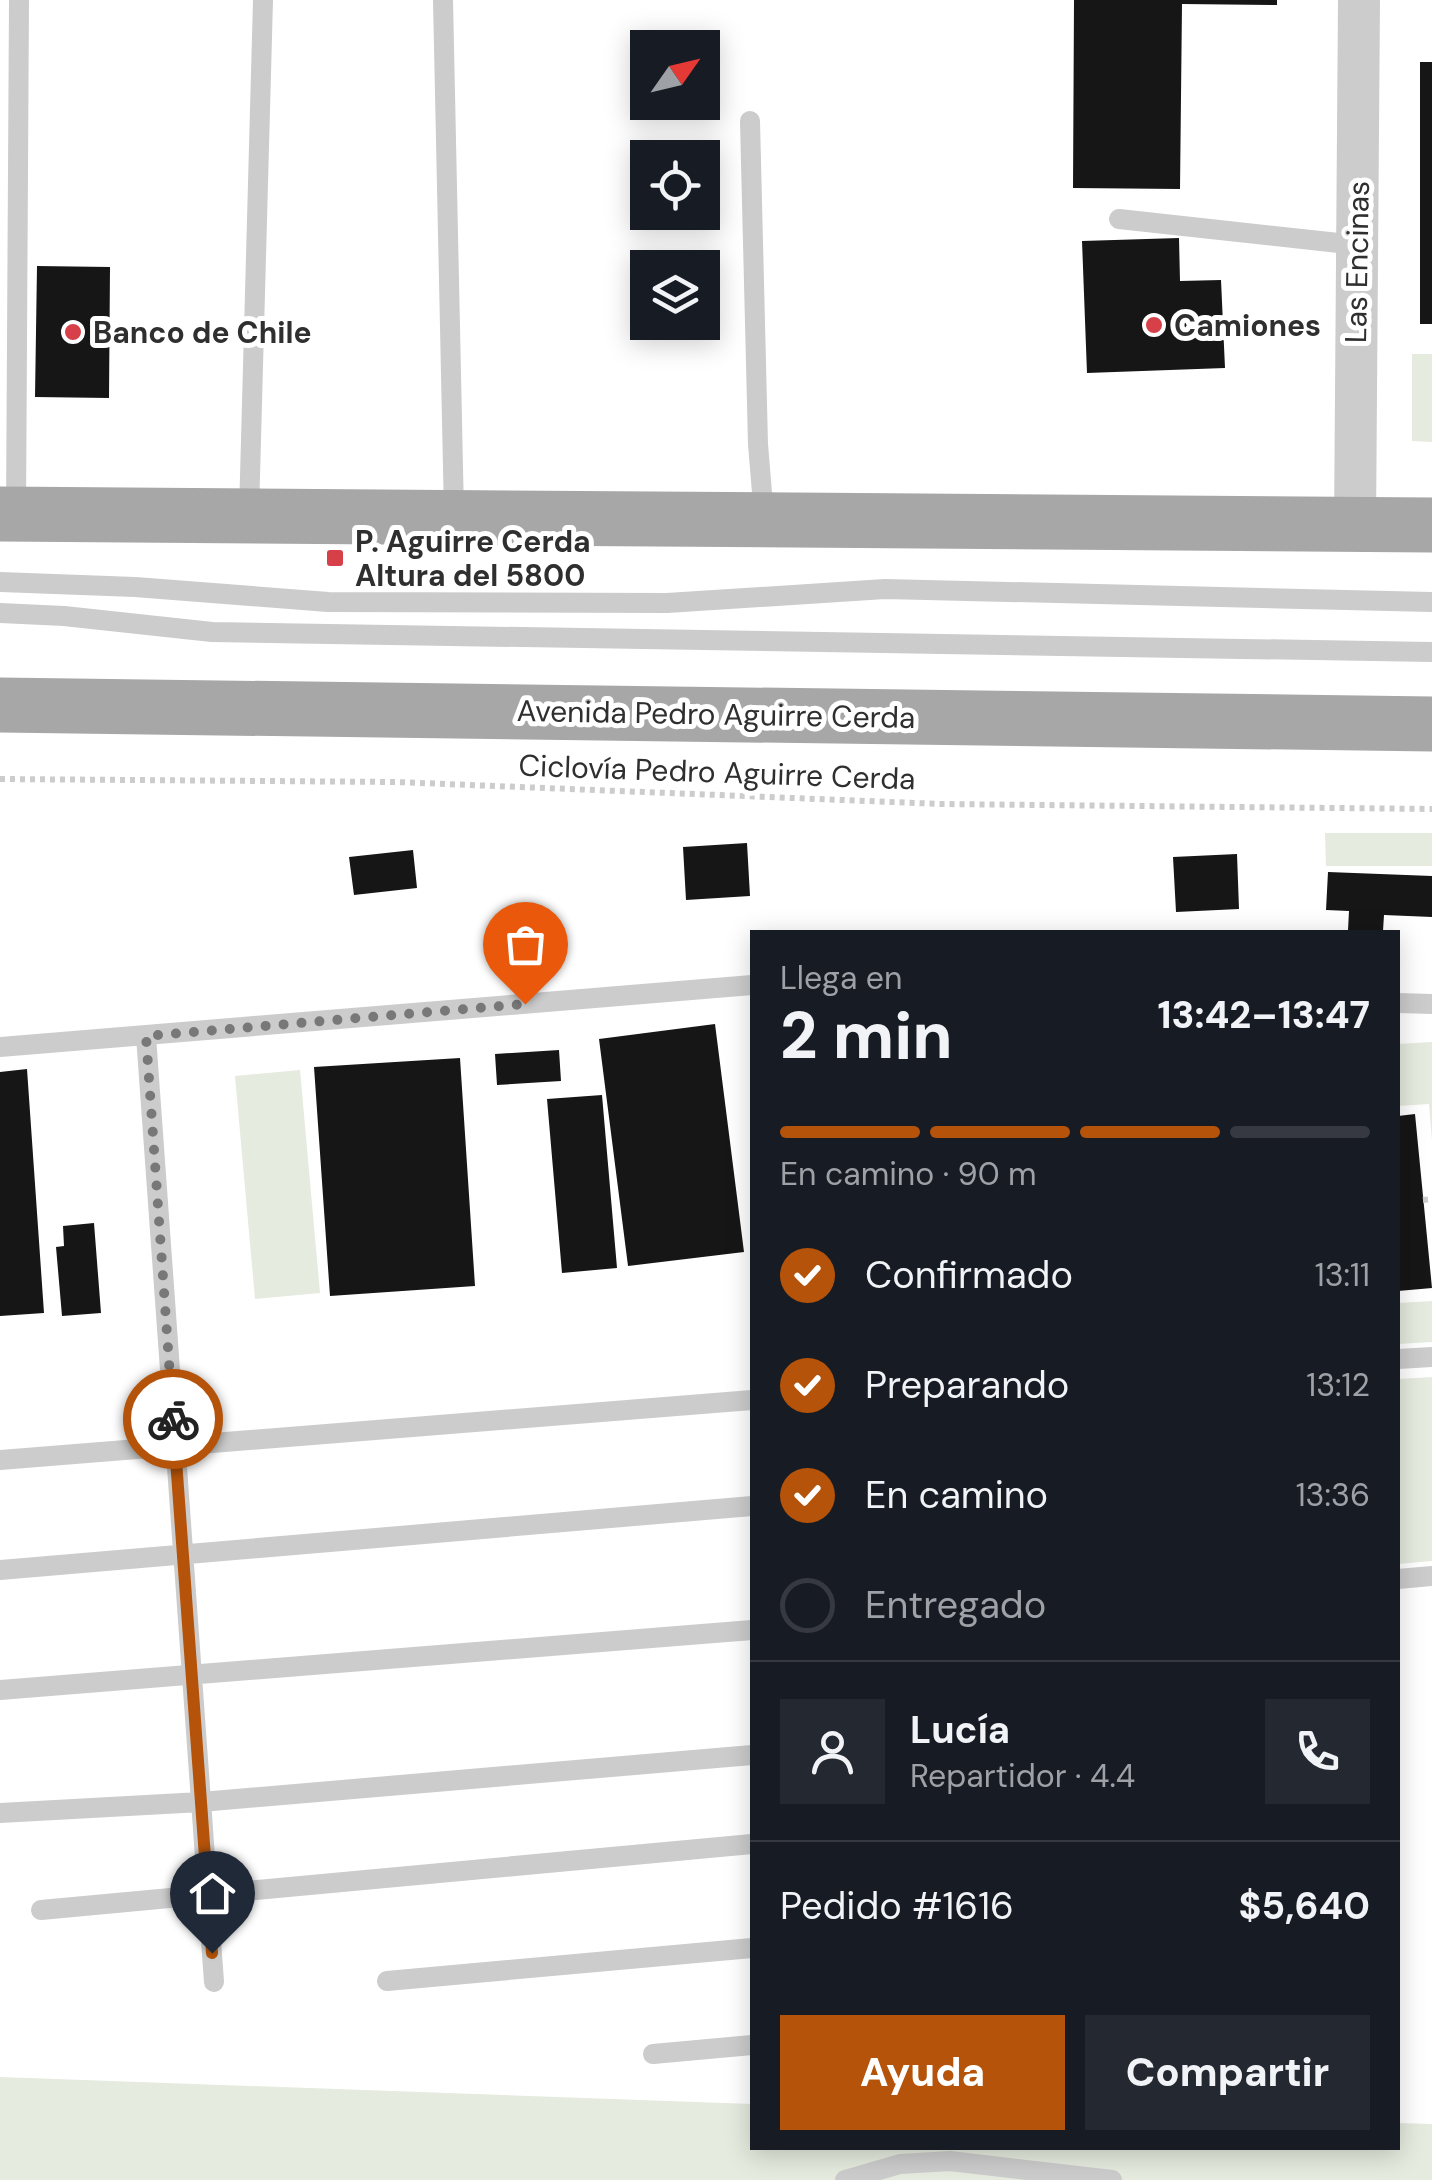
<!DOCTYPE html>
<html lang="es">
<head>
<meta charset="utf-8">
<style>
	:root { --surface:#171b24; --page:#242831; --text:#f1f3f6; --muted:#9ea1a6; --line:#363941; --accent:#b45309 }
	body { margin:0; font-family:"DM Sans",sans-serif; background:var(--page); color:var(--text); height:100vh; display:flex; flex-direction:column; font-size:38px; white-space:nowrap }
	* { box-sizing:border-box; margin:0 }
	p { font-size:32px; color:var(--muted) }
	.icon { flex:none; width:55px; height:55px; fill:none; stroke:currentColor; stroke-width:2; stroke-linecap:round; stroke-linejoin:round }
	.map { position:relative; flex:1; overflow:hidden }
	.panel { position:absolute; left:750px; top:930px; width:650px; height:1220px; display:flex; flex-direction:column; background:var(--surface); border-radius:0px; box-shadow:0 5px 25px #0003 }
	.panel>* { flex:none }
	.needle { width:65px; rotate:56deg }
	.controls { position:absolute; left:630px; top:30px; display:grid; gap:20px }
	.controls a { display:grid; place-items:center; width:90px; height:90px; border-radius:0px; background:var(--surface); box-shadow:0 5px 25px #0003; font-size:50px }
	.pin { position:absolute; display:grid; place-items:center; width:85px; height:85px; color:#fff; margin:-102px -42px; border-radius:50% 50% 50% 0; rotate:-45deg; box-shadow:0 0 10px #0007 }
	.pin .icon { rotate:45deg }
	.courier { position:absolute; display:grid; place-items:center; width:100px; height:100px; margin:-50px; border:8px solid #b45309; border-radius:50%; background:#fff; color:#222; box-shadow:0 2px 12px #0007 }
	.head em { font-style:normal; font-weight:800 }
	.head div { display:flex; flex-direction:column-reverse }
	.head { display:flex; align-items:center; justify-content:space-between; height:170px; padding:0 30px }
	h1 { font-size:65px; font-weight:800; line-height:75px }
	.bar { display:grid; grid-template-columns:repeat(4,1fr); gap:15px 10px; align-content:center; height:120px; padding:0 30px }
	.bar i { height:12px; border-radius:8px; background:var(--line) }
	.bar .on { background:var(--accent) }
	.bar p { grid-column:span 4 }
	.line { display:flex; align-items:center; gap:25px; padding:0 30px; border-top:2px solid var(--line) }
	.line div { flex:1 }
	.round { display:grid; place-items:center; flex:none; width:105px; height:105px; border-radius:0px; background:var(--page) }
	ol { padding:0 30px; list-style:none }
	li { display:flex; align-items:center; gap:30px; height:110px }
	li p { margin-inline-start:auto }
	li .icon { padding:10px; border-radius:50%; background:var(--accent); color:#fff; stroke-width:4 }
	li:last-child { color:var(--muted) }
	li i { width:55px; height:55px; border:5px solid var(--line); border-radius:50% }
	.action { display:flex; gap:20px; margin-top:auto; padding:20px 30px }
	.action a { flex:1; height:115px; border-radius:0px; background:var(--accent); color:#fff; font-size:40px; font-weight:800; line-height:115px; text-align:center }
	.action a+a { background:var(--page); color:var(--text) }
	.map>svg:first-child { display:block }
	.green { fill:#e5ebde }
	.building { fill:#161616 }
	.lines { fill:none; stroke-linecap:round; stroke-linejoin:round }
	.path { stroke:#ccc; stroke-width:6; stroke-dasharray:5 5; stroke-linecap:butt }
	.lane { stroke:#ccc; stroke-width:20 }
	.street { stroke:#ccc; stroke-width:42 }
	.primary { stroke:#a7a7a7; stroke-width:55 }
	.done { stroke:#787878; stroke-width:10; stroke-dasharray:0 18 }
	.route { stroke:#b45309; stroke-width:12 }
	.poi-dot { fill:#d84049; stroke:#fff; stroke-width:4 }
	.labels { text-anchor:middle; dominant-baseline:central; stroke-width:10; stroke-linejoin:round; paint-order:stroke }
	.street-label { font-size:30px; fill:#2f2f2f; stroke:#fff }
	.poi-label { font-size:30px; font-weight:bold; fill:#2f2f2f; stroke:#fff; text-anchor:start }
</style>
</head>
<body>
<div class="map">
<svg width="1432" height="2180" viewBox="0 0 1432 2180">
	<rect width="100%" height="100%" fill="#fff"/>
	<path class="green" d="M1412,354h20v88l-20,-1z
		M1325,833h107v33h-106z
		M1432,1042v99l-3,-37 -31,2v-62z
		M300,1070l20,223 -65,6 -20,-223z
		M1432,1301v41l-34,2v-41z
		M1432,1377v184l-34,3v-185z
		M0,2077l752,27v44h646v-25l34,1v56h-1432z"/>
	<path class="building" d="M1074,0h203v5l-95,-1 -2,185 -107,-1z
		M1420,62h12v262h-12z
		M1179,238l1,43 41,-1 4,88 -138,5 -5,-132z
		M37,266l73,1 -1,131 -74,-1z
		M747,843l3,53 -64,4 -3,-53z
		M413,850l4,38 -63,7 -5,-38z
		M1237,854l2,55 -63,3 -3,-55z
		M1328,872l104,4v41l-48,-2 -1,16 -35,-1 1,-19 -23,-1z
		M715,1024l29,228 -116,14 -29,-227z
		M559,1050l2,31 -64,4 -2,-31z
		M460,1058l15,228 -145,10 -16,-229z
		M27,1069l17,244 -44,3v-244z
		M602,1095l15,173 -55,5 -15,-174z
		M1415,1114l17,174 -34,3v-175z
		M94,1223l7,90 -39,3 -6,-69 8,-1 -1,-20z"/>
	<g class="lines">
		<path class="path" d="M0,779l396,3 545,22 491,5
			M1423,1200l9,-1"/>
		<path class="lane" d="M443,0l11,514
			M750,121l8,323 6,73
			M1119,219l238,26
			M16,512l3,-512
			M249,513l14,-513
			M0,582l135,5 193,15 339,1 218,-14 547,13
			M0,613l64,3 148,16 1220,20
			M1398,1003l34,1
			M146,1036l68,946
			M0,1047l752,-62
			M1398,1359l34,-2
			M0,1460l752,-60
			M0,1570l752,-64
			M1398,1579l34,-3
			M0,1690l752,-60
			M0,1813l201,-11 551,-47
			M41,1910l711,-66
			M387,1981l365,-33
			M653,2054l99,-9
			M845,2180l55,-16 50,-3 162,19"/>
		<path class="street" d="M1355,525l4,-525"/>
		<path class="primary" d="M0,514l1432,11
			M0,705l1432,19"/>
	</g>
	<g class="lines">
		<path class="done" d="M173,1419l-27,-383 379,-32"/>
		<path class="route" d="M173,1419l39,534"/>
	</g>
	<g class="poi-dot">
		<circle cx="1154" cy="325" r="10"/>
		<circle cx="73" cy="332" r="10"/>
		<rect x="325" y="548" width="20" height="20" rx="5"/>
	</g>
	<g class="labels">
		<g class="street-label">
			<text transform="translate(1357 262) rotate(-89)">Las Encinas</text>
			<text transform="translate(716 714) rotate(1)">Avenida Pedro Aguirre Cerda</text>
			<text transform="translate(717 772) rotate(2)">Ciclovía Pedro Aguirre Cerda</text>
		</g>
		<g class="poi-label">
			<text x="1174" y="325">Camiones</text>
			<text x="93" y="332">Banco de Chile</text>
			<text x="355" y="541">P. Aguirre Cerda<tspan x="355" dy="34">Altura del 5800</tspan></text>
		</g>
	</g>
</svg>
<div class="controls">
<a><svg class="needle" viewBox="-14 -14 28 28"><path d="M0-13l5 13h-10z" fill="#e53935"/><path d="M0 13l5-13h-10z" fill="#9ea1a6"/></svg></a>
<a><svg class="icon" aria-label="locate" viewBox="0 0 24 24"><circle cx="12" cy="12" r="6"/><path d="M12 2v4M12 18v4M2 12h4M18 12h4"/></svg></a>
<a><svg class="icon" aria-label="layers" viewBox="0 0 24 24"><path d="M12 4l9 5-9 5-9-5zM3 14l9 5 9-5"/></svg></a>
</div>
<div class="pin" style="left:525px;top:1004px;background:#ea580c"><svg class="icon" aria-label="bag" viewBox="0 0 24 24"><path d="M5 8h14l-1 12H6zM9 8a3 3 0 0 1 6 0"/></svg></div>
<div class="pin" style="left:212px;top:1953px;background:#1f2937"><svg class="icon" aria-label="home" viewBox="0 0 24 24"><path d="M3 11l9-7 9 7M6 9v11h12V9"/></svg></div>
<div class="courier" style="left:173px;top:1419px"><svg class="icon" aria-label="bike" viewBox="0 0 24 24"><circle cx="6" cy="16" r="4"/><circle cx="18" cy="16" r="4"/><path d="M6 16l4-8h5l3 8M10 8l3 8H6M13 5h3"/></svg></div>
<section class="panel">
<div class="head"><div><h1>2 min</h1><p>Llega en</p></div><em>13:42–13:47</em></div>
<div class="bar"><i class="on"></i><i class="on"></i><i class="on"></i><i></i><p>En camino · 90 m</p></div>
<ol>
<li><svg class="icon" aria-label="check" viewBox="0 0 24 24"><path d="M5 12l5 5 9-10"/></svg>Confirmado<p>13:11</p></li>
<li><svg class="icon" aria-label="check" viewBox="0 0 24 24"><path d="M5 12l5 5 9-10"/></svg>Preparando<p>13:12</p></li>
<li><svg class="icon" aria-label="check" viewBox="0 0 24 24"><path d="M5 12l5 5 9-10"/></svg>En camino<p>13:36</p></li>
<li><i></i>Entregado</li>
</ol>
<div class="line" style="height:180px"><a class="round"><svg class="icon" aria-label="person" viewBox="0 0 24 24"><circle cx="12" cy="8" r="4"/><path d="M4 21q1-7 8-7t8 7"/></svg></a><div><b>Lucía</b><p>Repartidor · 4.4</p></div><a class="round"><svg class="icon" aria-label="phone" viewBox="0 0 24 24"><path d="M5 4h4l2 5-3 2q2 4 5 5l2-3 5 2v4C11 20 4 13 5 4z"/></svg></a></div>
<div class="line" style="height:130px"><div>Pedido #1616</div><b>$5,640</b></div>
<div class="action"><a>Ayuda</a><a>Compartir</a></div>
</section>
</div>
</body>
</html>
